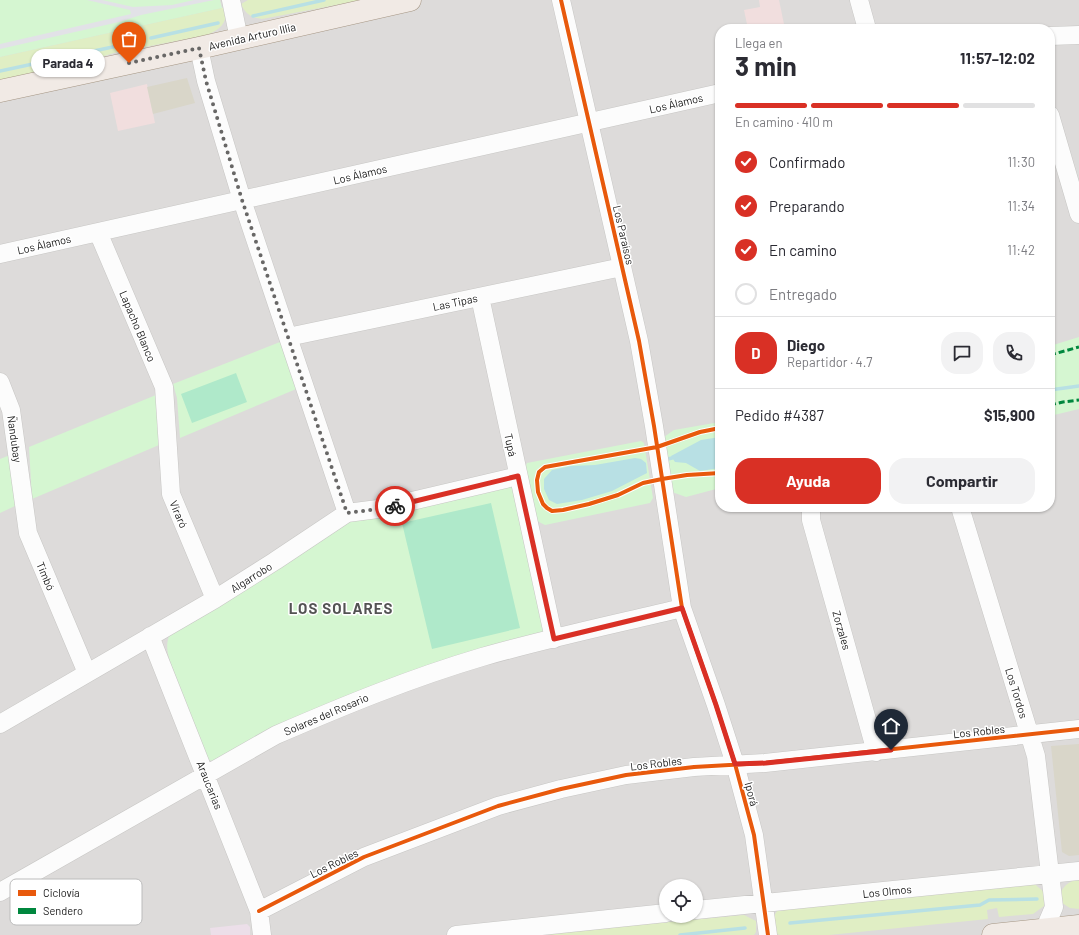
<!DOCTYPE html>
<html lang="es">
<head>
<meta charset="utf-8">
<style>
	:root { --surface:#fff; --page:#f2f2f3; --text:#2b2b33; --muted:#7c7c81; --line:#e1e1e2; --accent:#d93025 }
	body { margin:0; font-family:Barlow,sans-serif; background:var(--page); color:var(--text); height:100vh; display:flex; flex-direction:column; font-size:15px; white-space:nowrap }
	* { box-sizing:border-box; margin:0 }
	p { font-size:13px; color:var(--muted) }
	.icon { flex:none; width:22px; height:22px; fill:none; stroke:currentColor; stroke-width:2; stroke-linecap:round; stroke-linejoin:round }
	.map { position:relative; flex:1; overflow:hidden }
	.panel { position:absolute; left:715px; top:24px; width:340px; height:488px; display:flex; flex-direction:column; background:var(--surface); border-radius:16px; box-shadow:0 1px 3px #0004 }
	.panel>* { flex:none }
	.fabs { position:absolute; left:659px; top:879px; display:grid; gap:8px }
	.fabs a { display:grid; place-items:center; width:44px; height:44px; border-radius:50%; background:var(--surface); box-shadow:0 1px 3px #0004; font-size:20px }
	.pin { position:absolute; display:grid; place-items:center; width:34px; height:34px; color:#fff; margin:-41px -17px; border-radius:50% 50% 50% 0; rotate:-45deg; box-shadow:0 0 4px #0007 }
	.pin .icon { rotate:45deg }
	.courier { position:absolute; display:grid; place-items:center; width:40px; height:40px; margin:-20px; border:3px solid #d93025; border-radius:50%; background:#fff; color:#222; box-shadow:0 1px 5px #0007 }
	.bubble { position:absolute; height:28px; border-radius:14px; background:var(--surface); box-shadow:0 1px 3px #0004; font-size:13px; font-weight:700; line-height:28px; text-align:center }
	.head em { font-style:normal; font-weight:700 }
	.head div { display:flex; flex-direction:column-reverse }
	.head { display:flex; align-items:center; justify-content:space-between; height:68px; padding:0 20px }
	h1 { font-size:26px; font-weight:700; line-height:30px }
	.bar { display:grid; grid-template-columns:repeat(4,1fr); gap:6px 4px; align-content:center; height:48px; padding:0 20px }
	.bar i { height:5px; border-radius:3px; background:var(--line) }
	.bar .selected { background:var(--accent) }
	.bar p { grid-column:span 4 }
	.line { display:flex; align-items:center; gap:10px; padding:0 20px; border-top:1px solid var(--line) }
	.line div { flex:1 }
	.round { display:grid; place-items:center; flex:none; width:42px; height:42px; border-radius:16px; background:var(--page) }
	ol { padding:0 20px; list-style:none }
	li { display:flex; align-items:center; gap:12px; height:44px }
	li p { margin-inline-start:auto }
	li .icon { padding:4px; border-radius:50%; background:var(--accent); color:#fff; stroke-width:4 }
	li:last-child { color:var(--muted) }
	li i { width:22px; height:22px; border:2px solid var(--line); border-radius:50% }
	.cta { display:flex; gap:8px; margin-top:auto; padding:8px 20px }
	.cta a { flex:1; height:46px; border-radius:16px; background:var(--accent); color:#fff; font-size:16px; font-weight:700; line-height:46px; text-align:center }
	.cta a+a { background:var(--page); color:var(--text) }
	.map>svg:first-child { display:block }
	.residential { fill:#dddbda; fill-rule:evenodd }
	.commercial { fill:#f1dede }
	.industrial { fill:#ecdfe9 }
	.construction { fill:#d9d6c9 }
	.grass { fill:#e0eec4 }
	.park { fill:#d5f6d1 }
	.pitch { fill:#afe9ca }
	.plaza { fill:#e2e2e7 }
	.water { fill:#b8e0e4 }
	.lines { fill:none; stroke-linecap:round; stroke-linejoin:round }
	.stream { stroke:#b8e0e4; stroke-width:3.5 }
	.minor-casing { stroke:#c7c6c4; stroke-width:19 }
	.major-casing { stroke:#a59684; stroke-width:23 }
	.minor { stroke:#fcfcfc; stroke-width:18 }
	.major { stroke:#f1eae5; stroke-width:22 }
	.quiet { stroke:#00873e; stroke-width:3; stroke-dasharray:6 3; stroke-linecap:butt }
	.cycleway-casing { stroke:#fff; stroke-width:6 }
	.cycleway { stroke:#e8590c; stroke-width:4 }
	.done { stroke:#686766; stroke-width:4; stroke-dasharray:0 7.2 }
	.route { stroke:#d93025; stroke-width:5 }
	.labels { text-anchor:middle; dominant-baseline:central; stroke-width:3; stroke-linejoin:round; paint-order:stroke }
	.street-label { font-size:11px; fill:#202020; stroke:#fff }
	.district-label { font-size:15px; font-weight:bold; letter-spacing:1px; fill:#535353; stroke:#fff }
	.key { fill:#fff; stroke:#bcbcbc; stroke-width:1 }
	.key-label { font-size:11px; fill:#202020 }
</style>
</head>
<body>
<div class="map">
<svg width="1079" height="935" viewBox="0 0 1079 935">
	<rect width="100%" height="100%" fill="#eeebe8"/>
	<path class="residential" d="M0,0h1079v935h-1079zM720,29h330v478h-330zM666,886h30v30h-30z"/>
	<path class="commercial" d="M759,0h20l6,29h-37l-4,-19 16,-3z
		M147,84l8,39 -37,8 -8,-38z"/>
	<path class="industrial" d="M247,924l3,3v8h-39l-1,-7z"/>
	<path class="construction" d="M187,78l8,25 -42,11 -6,-27z
		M1079,744v111l-10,1 -7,-4 -11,-106z"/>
	<path class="grass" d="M248,0h114l-100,19c-11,-1 -17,-6 -21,-15z
		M226,7c1,16 -4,21 -19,28l-93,18 -42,13 -72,16v-25z
		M1079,879v30l-9,-1 -8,-5 -2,-10c5,-8 9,-12 19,-14z
		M1032,882l12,10v14l-11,8 -34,3 -2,-9 -10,2 1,9 -159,16h-49l-7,-2 -2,-12 6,-10z
		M744,915l12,6v11l-2,3h-223z"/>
	<path class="park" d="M0,0h220l2,8 -222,49z
		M1079,337v72l-29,7v-70z
		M285,340l16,47 -121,51 -3,-40 -4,-14z
		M156,395l3,50 -127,54 -3,-52z
		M720,422v66l-34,9 -14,-5 -8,-55 10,-7z
		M641,441l3,2 9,55 -3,5 -105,22 -8,-4 -12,-52 2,-6z
		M10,455l5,51 -15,7v-54z
		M514,485l30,147 -326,130 -9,-2 -4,-4 -35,-95c-3,-9 -4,-16 -1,-25l182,-118z"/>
	<path class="pitch" d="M236,373l11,29 -55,21 -11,-29z
		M491,503l29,125 -88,21 -30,-126z"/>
	<path class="plaza" d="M87,0h15l31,7 39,-2 22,-5h20l-73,15 -22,7 -119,27v-5l131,-30 -1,-4z"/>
	<path class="water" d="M720,437v31l-20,3 -14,-8 -11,-1 -4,-6 30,-16z
		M635,458l6,1 5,4 1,10 -35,18 -30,9 -25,4 -8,-4 -5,-11v-10l8,-9 19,-4 24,-1z"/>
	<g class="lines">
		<path class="stream" d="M253,16l71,-16
			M151,38l67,-15
			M0,71l136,-29
			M1050,390l29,-4
			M668,459l8,-2
			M790,923l190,-18 9,-5 48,-1
			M680,935l65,-7"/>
		<defs>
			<path id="minor" d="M231,0l8,39
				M561,0l78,341 15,85 28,182 34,97 19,59 19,71 14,100
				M859,0l8,29
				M1050,36l29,-1
				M199,48l7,33 36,119 105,313
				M1050,115l29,99
				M98,232l66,155 7,107 44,105
				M0,254l720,-161
				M480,297l74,342
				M288,337l334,-70
				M0,382l11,28 17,123 59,140
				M811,507v13l65,232
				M960,507l76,249 18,151 -12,28
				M150,636l109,275 3,24
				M0,724l215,-125 60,-38 72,-48 31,-4 140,-33
				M0,892l276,-157c67,-29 135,-57 206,-78 66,-19 133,-33 200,-49
				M696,910l383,-39
				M259,911l105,-54 134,-51 63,-17 65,-14 68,-8 71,-4 314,-34
				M456,935l210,-22"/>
			<path id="major" d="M0,91l199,-43 211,-48
				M993,935l86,-9"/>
		</defs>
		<use href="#minor" class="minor-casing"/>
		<use href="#major" class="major-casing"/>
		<use href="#minor" class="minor"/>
		<use href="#major" class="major"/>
		<path class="quiet" d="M1050,355l29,-8
			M1050,405l13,-3 16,-2"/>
		<defs>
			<path id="cycleway" d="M561,0l78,341 15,85 28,182 34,97 19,59 19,71 14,100
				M720,428l-20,4 -43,15 -112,20 -6,5 -2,8 1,12 5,12 4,4 5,3 11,-1 26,-6 29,-9 25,-12 19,-4 25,-4 33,-2
				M259,911l105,-54 134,-51 63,-17 65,-14 68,-8 71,-4 314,-34"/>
		</defs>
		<use href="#cycleway" class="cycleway-casing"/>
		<use href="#cycleway" class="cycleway"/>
	</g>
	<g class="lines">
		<path class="done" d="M129,63l70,-15 7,33 36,119 105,313 31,-4 17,-3"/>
		<path class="route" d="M395,506l123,-30 36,163 128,-31 34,97 19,59 31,-1 125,-13"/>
	</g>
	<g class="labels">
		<g class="street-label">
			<text transform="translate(252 36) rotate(-13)">Avenida Arturo Illia</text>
			<text transform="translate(676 103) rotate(-13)">Los Álamos</text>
			<text transform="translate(360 174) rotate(-13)">Los Álamos</text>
			<text transform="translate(624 235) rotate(77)">Los Paraísos</text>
			<text transform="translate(44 244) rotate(-13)">Los Álamos</text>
			<text transform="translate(455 302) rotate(-12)">Las Tipas</text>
			<text transform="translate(138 326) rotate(67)">Lapacho Blanco</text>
			<text transform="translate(15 439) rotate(82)">Ñandubay</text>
			<text transform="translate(511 445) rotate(78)">Tupá</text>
			<text transform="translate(179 514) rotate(67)">Viraró</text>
			<text transform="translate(46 576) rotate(67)">Timbó</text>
			<text transform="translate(251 577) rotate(-32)">Algarrobo</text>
			<text transform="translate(842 630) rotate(74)">Zorzales</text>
			<text transform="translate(1017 693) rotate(73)">Los Tordos</text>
			<text transform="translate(326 714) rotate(-23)">Solares del Rosario</text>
			<text transform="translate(979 731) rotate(-6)">Los Robles</text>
			<text transform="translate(656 763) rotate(-7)">Los Robles</text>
			<text transform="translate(210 785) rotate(68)">Araucarias</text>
			<text transform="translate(752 794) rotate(75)">Iporá</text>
			<text transform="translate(334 863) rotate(-26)">Los Robles</text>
			<text transform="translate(887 891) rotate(-6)">Los Olmos</text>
		</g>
		<g class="district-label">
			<text x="341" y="608">LOS SOLARES</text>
		</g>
	</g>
	<rect x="10" y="879" width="132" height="46" rx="6" class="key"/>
	<rect x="18" y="890" width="18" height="6" fill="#e8590c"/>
	<rect x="18" y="908" width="18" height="6" fill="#00873e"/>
	<g class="key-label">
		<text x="43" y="897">Ciclovía</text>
		<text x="43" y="915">Sendero</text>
	</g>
</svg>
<div class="fabs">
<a><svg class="icon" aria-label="locate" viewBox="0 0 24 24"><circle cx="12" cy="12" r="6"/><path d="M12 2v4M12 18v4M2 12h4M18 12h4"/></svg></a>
</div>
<div class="pin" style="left:129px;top:63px;background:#ea580c"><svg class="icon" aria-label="bag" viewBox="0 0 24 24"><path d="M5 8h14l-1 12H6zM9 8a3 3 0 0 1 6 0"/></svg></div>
<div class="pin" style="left:891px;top:750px;background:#1f2937"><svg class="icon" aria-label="home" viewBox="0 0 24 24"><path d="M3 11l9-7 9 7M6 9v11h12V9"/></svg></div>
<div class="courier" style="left:395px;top:506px"><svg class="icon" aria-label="bike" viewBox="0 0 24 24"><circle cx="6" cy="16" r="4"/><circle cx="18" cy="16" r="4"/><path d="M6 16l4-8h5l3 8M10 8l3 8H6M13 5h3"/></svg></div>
<div class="bubble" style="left:31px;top:49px;width:74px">Parada 4</div>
<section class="panel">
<div class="head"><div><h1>3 min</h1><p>Llega en</p></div><em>11:57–12:02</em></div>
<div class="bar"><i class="selected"></i><i class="selected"></i><i class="selected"></i><i></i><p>En camino · 410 m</p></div>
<ol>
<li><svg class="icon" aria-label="check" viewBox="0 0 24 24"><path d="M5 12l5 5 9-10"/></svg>Confirmado<p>11:30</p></li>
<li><svg class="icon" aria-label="check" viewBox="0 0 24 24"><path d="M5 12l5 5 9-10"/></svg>Preparando<p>11:34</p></li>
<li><svg class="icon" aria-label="check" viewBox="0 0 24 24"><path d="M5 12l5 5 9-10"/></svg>En camino<p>11:42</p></li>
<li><i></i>Entregado</li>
</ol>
<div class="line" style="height:72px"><b class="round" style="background:var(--accent);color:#fff">D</b><div><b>Diego</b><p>Repartidor · 4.7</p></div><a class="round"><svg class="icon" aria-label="chat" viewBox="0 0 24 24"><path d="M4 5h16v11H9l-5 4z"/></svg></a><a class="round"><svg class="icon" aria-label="phone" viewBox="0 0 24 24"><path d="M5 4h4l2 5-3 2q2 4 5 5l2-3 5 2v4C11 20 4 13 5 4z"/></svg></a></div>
<div class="line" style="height:52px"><div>Pedido #4387</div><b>$15,900</b></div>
<div class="cta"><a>Ayuda</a><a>Compartir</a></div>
</section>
</div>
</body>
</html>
